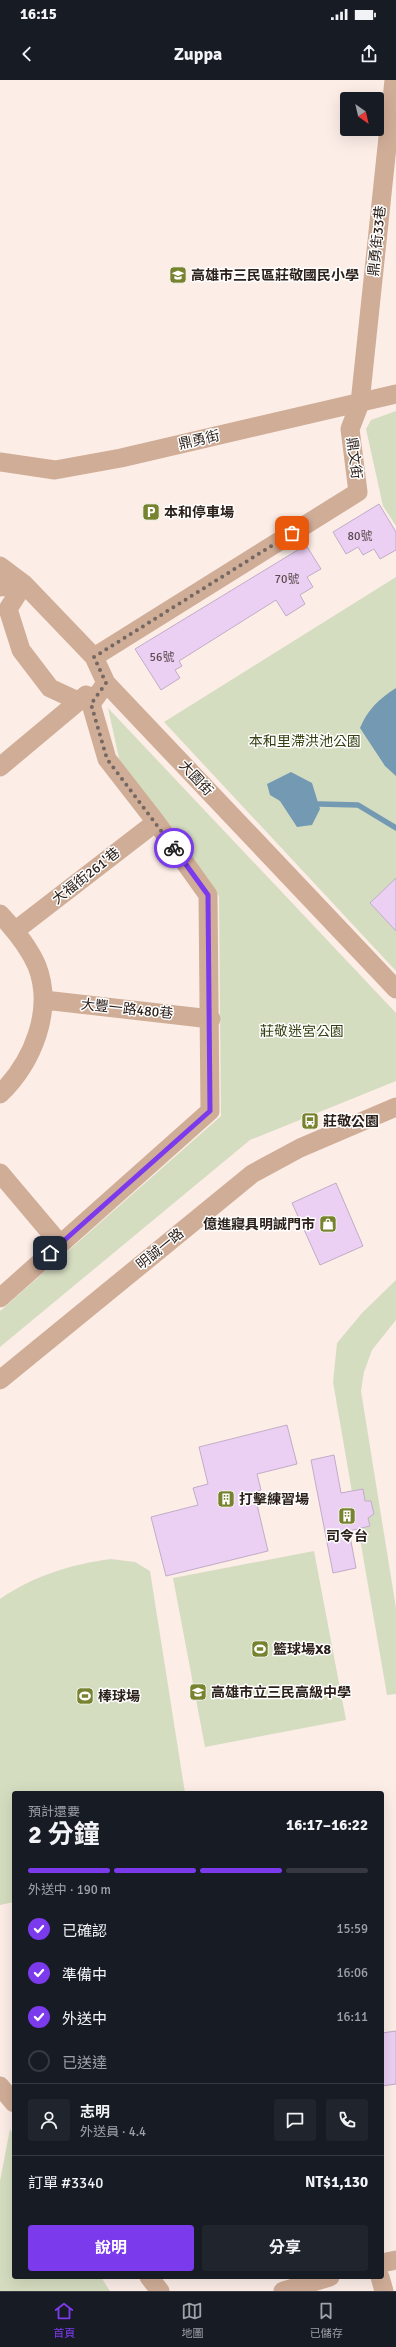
<!DOCTYPE html>
<html lang="zh-TW">
<head>
<meta charset="utf-8">
<style>
	:root { --surface:#171b24; --page:#20242c; --text:#f1f3f6; --muted:#9ea1a6; --line:#363941; --accent:#7c3aed }
	body { margin:0; font-family:Signika,"Noto Sans TC",sans-serif; background:var(--page); color:var(--text); height:100vh; display:flex; flex-direction:column; font-size:15px; white-space:nowrap }
	* { box-sizing:border-box; margin:0 }
	p { font-size:13px; color:var(--muted) }
	.icon { flex:none; width:22px; height:22px; fill:none; stroke:currentColor; stroke-width:2; stroke-linecap:round; stroke-linejoin:round }
	.map { position:relative; flex:1; overflow:hidden }
	.drawer { position:absolute; left:12px; top:1711px; width:372px; height:488px; display:flex; flex-direction:column; background:var(--surface); border-radius:4px; box-shadow:0 4px 16px #0002 }
	.drawer>* { flex:none }
	.needle { width:26px; rotate:146deg }
	.controls { position:absolute; left:340px; top:12px; display:grid; gap:8px }
	.controls a { display:grid; place-items:center; width:44px; height:44px; border-radius:4px; background:var(--surface); box-shadow:0 4px 16px #0002; font-size:20px }
	.pin { position:absolute; display:grid; place-items:center; width:34px; height:34px; color:#fff; margin:-17px; border-radius:8px; box-shadow:0 2px 6px #0006 }
	.courier { position:absolute; display:grid; place-items:center; width:40px; height:40px; margin:-20px; border:3px solid #7c3aed; border-radius:50%; background:#fff; color:#222; box-shadow:0 1px 5px #0007 }
	.headline em { font-style:normal; font-weight:700 }
	.headline div { display:flex; flex-direction:column-reverse }
	.headline { display:flex; align-items:center; justify-content:space-between; height:68px; padding:0 16px }
	h1 { font-size:26px; font-weight:700; line-height:30px }
	.bar { display:grid; grid-template-columns:repeat(4,1fr); gap:6px 4px; align-content:center; height:48px; padding:0 16px }
	.bar i { height:5px; border-radius:3px; background:var(--line) }
	.bar .selected { background:var(--accent) }
	.bar p { grid-column:span 4 }
	.line { display:flex; align-items:center; gap:10px; padding:0 16px; border-top:1px solid var(--line) }
	.line div { flex:1 }
	.round { display:grid; place-items:center; flex:none; width:42px; height:42px; border-radius:4px; background:var(--page) }
	ol { padding:0 16px; list-style:none }
	li { display:flex; align-items:center; gap:12px; height:44px }
	li p { margin-inline-start:auto }
	li .icon { padding:4px; border-radius:50%; background:var(--accent); color:#fff; stroke-width:4 }
	li:last-child { color:var(--muted) }
	li i { width:22px; height:22px; border:2px solid var(--line); border-radius:50% }
	.action { display:flex; gap:8px; margin-top:auto; padding:8px 16px }
	.action a { flex:1; height:46px; border-radius:4px; background:var(--accent); color:#fff; font-size:16px; font-weight:700; line-height:46px; text-align:center }
	.action a+a { background:var(--page); color:var(--text) }
	.status { display:flex; justify-content:space-between; align-items:center; height:28px; padding:0 20px; background:var(--surface); direction:ltr }
	.status svg { height:11px; fill:currentColor }
	header { display:flex; justify-content:space-between; align-items:center; height:52px; padding:0 16px; background:var(--surface); font-size:18px; font-weight:700 }
	.dock { display:flex; justify-content:space-around; align-items:center; height:56px; border-top:1px solid var(--line); background:var(--surface); font-size:11px; color:var(--muted) }
	.dock a { display:grid; justify-items:center; gap:2px }
	.dock .selected { color:var(--accent) }
	.map>svg:first-child { display:block }
	.green { fill:#d5ddc0 }
	.water { fill:#7499b2 }
	.lines { fill:none; stroke-linecap:round; stroke-linejoin:round }
	.stream { stroke:#7499b2; stroke-width:5.5 }
	.building { fill:#ebd0f3; stroke:#c1acc7 }
	.minor { stroke:#d0ad97; stroke-width:19 }
	.done { stroke:#756862; stroke-width:4; stroke-dasharray:0 7.2 }
	.route { stroke:#7c3aed; stroke-width:5 }
	.labels { text-anchor:middle; dominant-baseline:central; stroke-width:3; stroke-linejoin:round; paint-order:stroke }
	.number-label { font-size:12px; fill:#5c4c50 }
	.street-label { font-size:14px; fill:#2c201a; stroke:#fefefe }
	.poi-label { font-size:14px; font-weight:bold; fill:#2c201a; stroke:#fefefe; text-anchor:start }
	.park-label { font-size:14px; fill:#343e10; stroke:#fefefe }
</style>
</head>
<body>
<div class="status"><b>16:15</b><svg viewBox="0 0 49 12"><path d="M0 12V9h3v3zM5 12V6h3v6zM10 12V3h3v9zM15 12V0h3v12zM26 1h20v11H26zM47 4h2v5h-2z"/></svg></div>
<header><svg class="icon" aria-label="back" viewBox="0 0 24 24"><path d="M15 5l-7 7 7 7"/></svg>Zuppa<svg class="icon" aria-label="share" viewBox="0 0 24 24"><path d="M12 15V3M7 8l5-5 5 5M5 13v7h14v-7"/></svg></header>
<div class="map">
<svg width="396" height="2211" viewBox="0 0 396 2211">
	<rect width="100%" height="100%" fill="#fcede7"/>
	<path class="green" d="M396,331v115l-13,-20 -17,-77 5,-9z
		M396,497v394l-232,-249z
		M108,628l288,305v68l-146,59 -250,207v-36l221,-195 -2,-220 -99,-133z
		M396,1200v40l-24,30 -8,22 -3,19 35,217v86l-9,1 -54,-313 4,-39 25,-30z
		M314,1471l32,169 -141,27 -32,-169z
		M111,1479l24,3 15,9 35,222h-171v109l-14,3v-306c33,-23 72,-35 111,-40z
		M10,2049l4,7v141h87l9,14h-110v-110z"/>
	<path class="water" d="M396,608v88l-11,-10 -25,-38c8,-19 19,-29 36,-40z
		M291,692l21,11 8,26 -8,16 -15,2 -17,-26 -10,-6 -3,-11z"/>
	<g class="lines">
		<path class="stream" d="M319,724l39,1 38,23"/>
	</g>
	<path class="building" d="M379,424l17,28v18l-16,9 -6,-10 -11,6 -5,-8 -12,7 -13,-22z
		M306,465l15,24 -14,8 6,10 -13,8 5,9 -19,12 -10,-16 -97,61 3,5 -7,4 5,8 -19,12 -26,-41z
		M396,798v53l-26,-28z
		M336,1103l27,63 -43,19 -28,-62z
		M287,1345l10,39 -40,10 4,16 -7,2 14,59 -102,25 -15,-59 47,-12 -5,-17 15,-4 -9,-37z
		M334,1375l7,38 22,-4 2,12h6l3,13 -6,4 2,8 -21,5 7,37 -23,5 -22,-113z
		M396,1951v53l-14,2v-53z"/>
	<g class="lines">
		<path class="minor" d="M0,382l55,8 66,-12 275,-64
			M0,486l24,18 70,73 12,26 290,306
			M0,507l24,-3 -16,25 13,41 29,38 28,13
			M94,577l264,-165 -8,-63 10,-26 34,-323
			M0,687l86,-72
			M0,834c14,15 29,33 37,52 17,44 -4,96 -37,128
			M16,850l140,-108
			M44,920l167,19
			M0,1093l60,71
			M0,1218l210,-187 -2,-216 -52,-73 -49,-63 -16,-55 15,-21
			M0,1300l252,-206 48,-26 96,-41
			M0,2006l14,17
			M382,2183l14,-3
			M149,2197l11,14
			M380,2197l4,14
			M283,2211l47,-14"/>
	</g>
	<g class="lines">
		<path class="done" d="M174,768l-67,-89 -16,-55 15,-21 -12,-26 198,-124"/>
		<path class="route" d="M50,1173l160,-142 -2,-216 -34,-47"/>
	</g>
	<defs>
		<symbol id="school-square" viewBox="-11 -11 22 22"><rect x="-9" y="-9" width="18" height="18" rx="4" fill="#78832f" stroke="#fefefe"/><path d="M0-5L7-2L0 1L-7-2ZM-4 1L0 2.5L4 1V4Q0 6-4 4Z" fill="#fff"/></symbol>
		<symbol id="parking-square" viewBox="-11 -11 22 22"><rect x="-9" y="-9" width="18" height="18" rx="4" fill="#78832f" stroke="#fefefe"/><path d="M-3.5-5.5H1a3.5 3.5 0 0 1 0 7H-1V5.5H-3.5ZM-1-3.4V-.6H.8a1.4 1.4 0 0 0 0-2.8Z" fill="#fff"/></symbol>
		<symbol id="bus-square" viewBox="-11 -11 22 22"><rect x="-9" y="-9" width="18" height="18" rx="4" fill="#78832f" stroke="#fefefe"/><path d="M-5-6H5V4H4V6H2V4H-2V6H-4V4H-5ZM-3.5-4V0h7V-4ZM-3.5 1.2v1.5H-2V1.2ZM2 1.2v1.5H3.5V1.2Z" fill="#fff"/></symbol>
		<symbol id="shop-square" viewBox="-11 -11 22 22"><rect x="-9" y="-9" width="18" height="18" rx="4" fill="#78832f" stroke="#fefefe"/><path d="M-5-2.5h2.3a2.7 3.5 0 0 1 5.4 0H5L5.5 6h-11ZM-1.5-2.5h3a1.5 2.3 0 0 0-3 0Z" fill="#fff"/></symbol>
		<symbol id="building-square" viewBox="-11 -11 22 22"><rect x="-9" y="-9" width="18" height="18" rx="4" fill="#78832f" stroke="#fefefe"/><path d="M-4-6H4V6H1V3H-1V6H-4ZM-2.5-4.3h1.7v1.8h-1.7ZM.8-4.3h1.7v1.8H.8ZM-2.5-1h1.7V.8h-1.7ZM.8-1h1.7V.8H.8Z" fill="#fff"/></symbol>
		<symbol id="stadium-square" viewBox="-11 -11 22 22"><rect x="-9" y="-9" width="18" height="18" rx="4" fill="#78832f" stroke="#fefefe"/><path d="M0-5a6.5 5 0 1 0 0 10a6.5 5 0 1 0 0-10ZM-3.5-1.8h7v3.6h-7Z" fill="#fff"/></symbol>
	</defs>
	<g fill-rule="evenodd">
		<use href="#school-square" x="168" y="185" width="20" height="20"/>
		<use href="#parking-square" x="141" y="422" width="20" height="20"/>
		<use href="#bus-square" x="300" y="1031" width="20" height="20"/>
		<use href="#shop-square" x="318" y="1134" width="20" height="20"/>
		<use href="#building-square" x="216" y="1409" width="20" height="20"/>
		<use href="#building-square" x="337" y="1426" width="20" height="20"/>
		<use href="#stadium-square" x="250" y="1559" width="20" height="20"/>
		<use href="#school-square" x="188" y="1602" width="20" height="20"/>
		<use href="#stadium-square" x="75" y="1606" width="20" height="20"/>
	</g>
	<g class="labels">
		<g class="number-label">
			<text x="360" y="456">80號</text>
			<text x="287" y="499">70號</text>
			<text x="162" y="577">56號</text>
		</g>
		<g class="street-label">
			<text transform="translate(377 161) rotate(-84)">鼎勇街33巷</text>
			<text transform="translate(199 360) rotate(-13)">鼎勇街</text>
			<text transform="translate(354 378) rotate(83)">鼎文街</text>
			<text transform="translate(196 698) rotate(47)">大園街</text>
			<text transform="translate(86 796) rotate(-38)">大福街261'巷</text>
			<text transform="translate(127 929) rotate(6)">大豐一路480巷</text>
			<text transform="translate(160 1169) rotate(-39)">明誠一路</text>
		</g>
		<g class="poi-label">
			<text x="191" y="195">高雄市三民區莊敬國民小學</text>
			<text x="164" y="432">本和停車場</text>
			<text x="323" y="1041">莊敬公園</text>
			<text x="315" y="1144" text-anchor="end">億進寢具明誠門市</text>
			<text x="239" y="1419">打擊練習場</text>
			<text x="347" y="1456" text-anchor="middle">司令台</text>
			<text x="273" y="1569">籃球場X8</text>
			<text x="211" y="1612">高雄市立三民高級中學</text>
			<text x="98" y="1616">棒球場</text>
		</g>
		<g class="park-label">
			<text x="305" y="661">本和里滯洪池公園</text>
			<text x="302" y="951">莊敬迷宮公園</text>
		</g>
	</g>
</svg>
<div class="controls">
<a><svg class="needle" viewBox="-14 -14 28 28"><path d="M0-13l5 13h-10z" fill="#e53935"/><path d="M0 13l5-13h-10z" fill="#9ea1a6"/></svg></a>
</div>
<div class="pin" style="left:292px;top:453px;background:#ea580c"><svg class="icon" aria-label="bag" viewBox="0 0 24 24"><path d="M5 8h14l-1 12H6zM9 8a3 3 0 0 1 6 0"/></svg></div>
<div class="pin" style="left:50px;top:1173px;background:#1f2937"><svg class="icon" aria-label="home" viewBox="0 0 24 24"><path d="M3 11l9-7 9 7M6 9v11h12V9"/></svg></div>
<div class="courier" style="left:174px;top:768px"><svg class="icon" aria-label="bike" viewBox="0 0 24 24"><circle cx="6" cy="16" r="4"/><circle cx="18" cy="16" r="4"/><path d="M6 16l4-8h5l3 8M10 8l3 8H6M13 5h3"/></svg></div>
<section class="drawer">
<div class="headline"><div><h1>2 分鐘</h1><p>預計還要</p></div><em>16:17–16:22</em></div>
<div class="bar"><i class="selected"></i><i class="selected"></i><i class="selected"></i><i></i><p>外送中 · 190 m</p></div>
<ol>
<li><svg class="icon" aria-label="check" viewBox="0 0 24 24"><path d="M5 12l5 5 9-10"/></svg>已確認<p>15:59</p></li>
<li><svg class="icon" aria-label="check" viewBox="0 0 24 24"><path d="M5 12l5 5 9-10"/></svg>準備中<p>16:06</p></li>
<li><svg class="icon" aria-label="check" viewBox="0 0 24 24"><path d="M5 12l5 5 9-10"/></svg>外送中<p>16:11</p></li>
<li><i></i>已送達</li>
</ol>
<div class="line" style="height:72px"><a class="round"><svg class="icon" aria-label="person" viewBox="0 0 24 24"><circle cx="12" cy="8" r="4"/><path d="M4 21q1-7 8-7t8 7"/></svg></a><div><b>志明</b><p>外送員 · 4.4</p></div><a class="round"><svg class="icon" aria-label="chat" viewBox="0 0 24 24"><path d="M4 5h16v11H9l-5 4z"/></svg></a><a class="round"><svg class="icon" aria-label="phone" viewBox="0 0 24 24"><path d="M5 4h4l2 5-3 2q2 4 5 5l2-3 5 2v4C11 20 4 13 5 4z"/></svg></a></div>
<div class="line" style="height:52px"><div>訂單 #3340</div><b>NT$1,130</b></div>
<div class="action"><a>說明</a><a>分享</a></div>
</section>
</div>
<nav class="dock">
<a class="selected"><svg class="icon" aria-label="home" viewBox="0 0 24 24"><path d="M3 11l9-7 9 7M6 9v11h12V9"/></svg>首頁</a>
<a><svg class="icon" aria-label="map" viewBox="0 0 24 24"><path d="M3 6l6-2 6 2 6-2v14l-6 2-6-2-6 2zM9 4v14M15 6v14"/></svg>地圖</a>
<a><svg class="icon" aria-label="saved" viewBox="0 0 24 24"><path d="M7 4h10v16l-5-4-5 4z"/></svg>已儲存</a>
</nav>
</body>
</html>
